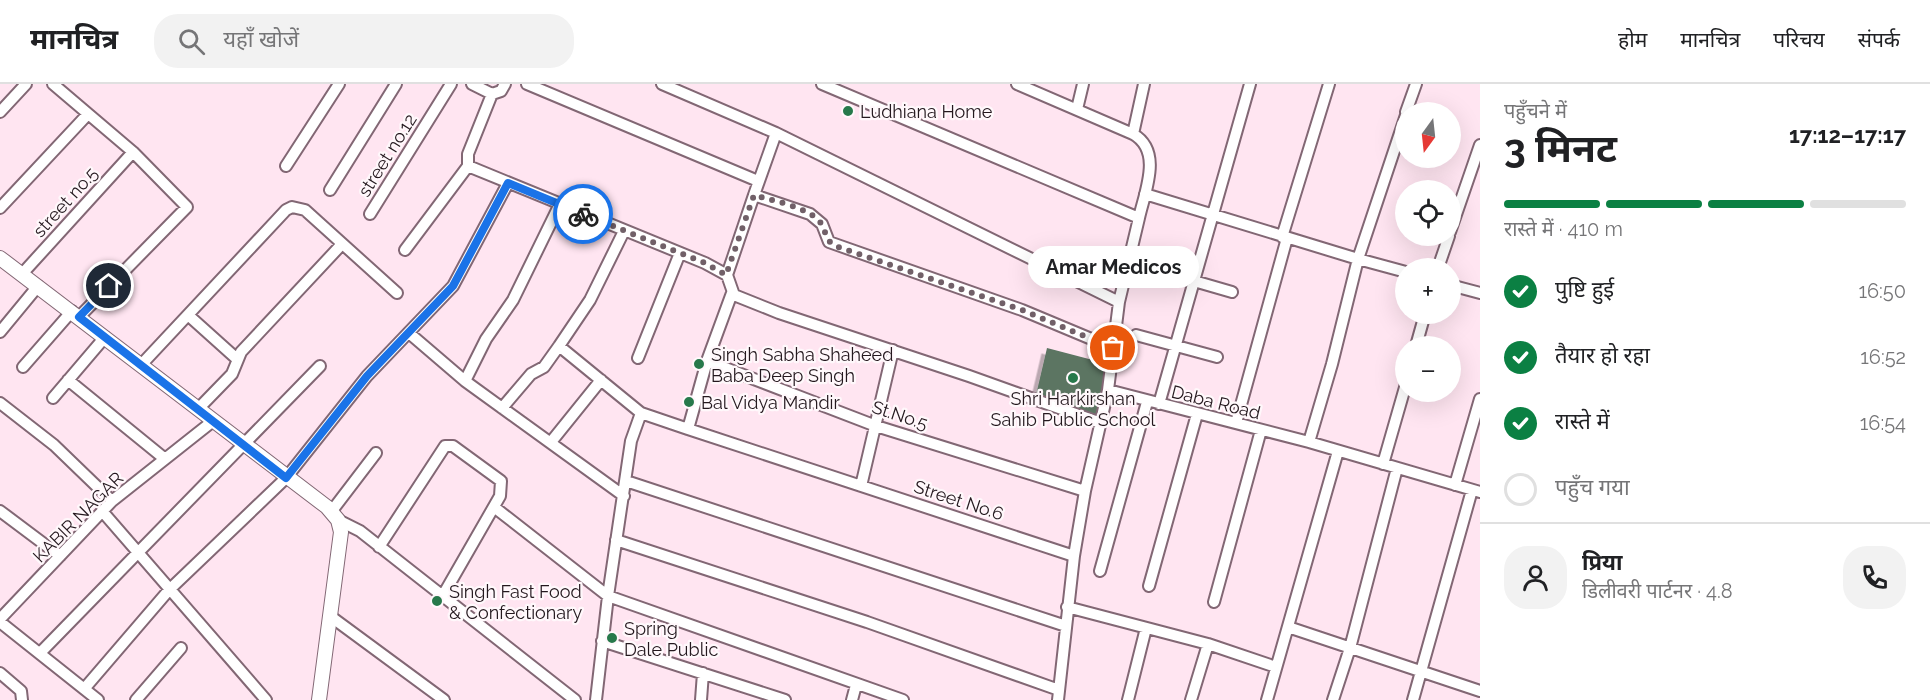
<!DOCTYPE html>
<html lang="hi">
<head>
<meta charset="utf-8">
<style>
	:root { --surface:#fff; --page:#f2f2f2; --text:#202124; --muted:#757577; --line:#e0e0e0; --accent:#0b8043 }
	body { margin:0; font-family:Raleway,"Noto Sans Devanagari",sans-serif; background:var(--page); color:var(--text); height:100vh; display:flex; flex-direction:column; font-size:22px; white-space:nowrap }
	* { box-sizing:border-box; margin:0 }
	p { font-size:20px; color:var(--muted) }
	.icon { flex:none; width:33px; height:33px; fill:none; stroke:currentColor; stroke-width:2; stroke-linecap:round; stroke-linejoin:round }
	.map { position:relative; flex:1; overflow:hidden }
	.side { display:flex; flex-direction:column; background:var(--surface); width:450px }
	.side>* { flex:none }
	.needle { width:39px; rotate:195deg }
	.tools { position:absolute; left:1395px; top:18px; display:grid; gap:12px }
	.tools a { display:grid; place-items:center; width:66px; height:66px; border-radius:50%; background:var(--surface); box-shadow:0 6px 24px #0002; font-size:30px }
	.pin { position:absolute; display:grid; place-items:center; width:51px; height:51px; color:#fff; margin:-26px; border:3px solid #fff; border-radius:50%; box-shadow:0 2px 6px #0007 }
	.courier { position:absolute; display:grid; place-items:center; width:60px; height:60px; margin:-30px; border:4px solid #1a73e8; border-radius:50%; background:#fff; color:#222; box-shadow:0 2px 8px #0007 }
	.bubble { position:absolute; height:42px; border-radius:21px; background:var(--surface); box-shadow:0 6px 24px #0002; font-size:20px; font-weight:700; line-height:42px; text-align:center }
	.headline em { font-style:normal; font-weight:700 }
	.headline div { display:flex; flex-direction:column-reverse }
	.headline { display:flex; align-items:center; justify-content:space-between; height:102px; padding:0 24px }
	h1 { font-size:39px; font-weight:700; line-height:45px }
	.bar { display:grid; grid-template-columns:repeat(4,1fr); gap:9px 6px; align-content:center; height:72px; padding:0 24px }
	.bar i { height:8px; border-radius:4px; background:var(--line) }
	.bar .current { background:var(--accent) }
	.bar p { grid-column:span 4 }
	.line { display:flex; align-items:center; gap:15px; padding:0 24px; border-top:2px solid var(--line) }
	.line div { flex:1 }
	.round { display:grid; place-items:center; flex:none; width:63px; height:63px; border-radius:24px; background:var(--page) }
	ol { padding:0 24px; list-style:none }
	li { display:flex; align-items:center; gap:18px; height:66px }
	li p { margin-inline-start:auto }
	li .icon { padding:6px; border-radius:50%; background:var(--accent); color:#fff; stroke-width:4 }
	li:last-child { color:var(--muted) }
	li i { width:33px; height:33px; border:3px solid var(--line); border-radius:50% }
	header { display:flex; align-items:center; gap:36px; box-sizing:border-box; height:84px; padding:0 30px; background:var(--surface); border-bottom:2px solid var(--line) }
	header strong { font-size:28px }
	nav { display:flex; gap:33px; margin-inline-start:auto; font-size:21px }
	.search { width:420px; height:54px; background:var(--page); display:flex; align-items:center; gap:15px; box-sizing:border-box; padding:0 21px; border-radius:24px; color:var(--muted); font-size:22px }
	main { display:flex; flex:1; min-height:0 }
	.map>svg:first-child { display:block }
	.building { fill:#5b7462; filter:url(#shadow) }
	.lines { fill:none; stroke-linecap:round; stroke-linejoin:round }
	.minor-casing { stroke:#826774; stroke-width:14 }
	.tertiary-casing { stroke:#826774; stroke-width:16 }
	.minor { stroke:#fff; stroke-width:10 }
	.tertiary { stroke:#fff; stroke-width:14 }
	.done { stroke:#716068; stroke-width:6; stroke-dasharray:0 10.8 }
	.route { stroke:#1a73e8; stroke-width:8 }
	.poi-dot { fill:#27794b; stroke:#fff8fb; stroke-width:2 }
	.labels { text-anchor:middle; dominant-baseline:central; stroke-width:4.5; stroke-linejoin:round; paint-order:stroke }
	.poi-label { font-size:18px; fill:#24181e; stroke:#fff8fb; text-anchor:start }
	.street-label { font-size:18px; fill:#24181e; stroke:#fff8fb }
</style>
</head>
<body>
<header>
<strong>मानचित्र</strong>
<div class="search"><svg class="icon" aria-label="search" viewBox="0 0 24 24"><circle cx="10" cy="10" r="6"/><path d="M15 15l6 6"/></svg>यहाँ खोजें</div>
<nav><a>होम</a><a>मानचित्र</a><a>परिचय</a><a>संपर्क</a></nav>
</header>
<main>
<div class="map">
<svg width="1480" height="616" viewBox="0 0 1480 616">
	<defs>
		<filter id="shadow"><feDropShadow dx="-5.5" dy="5.5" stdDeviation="0" flood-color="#0004"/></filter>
	</defs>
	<rect width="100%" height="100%" fill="#ffe5f1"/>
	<path class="building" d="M1047,264l61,16 -10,52 -62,-21z"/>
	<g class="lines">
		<defs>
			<path id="minor" d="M53,0l80,68 54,55 -108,110
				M472,0l20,10 9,-3 4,-7
				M527,0l231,97
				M662,0l114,49 343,169 -11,88 -23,101 -11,65 -16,144
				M822,0l317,134c6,-27 24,-67 -6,-84l-116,-50
				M492,10l-24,60v12l237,97 22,12 7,20 45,18 190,63 132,47
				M1077,25l6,-25
				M0,28l26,-28
				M1406,28l10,-28
				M1406,31l-48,144 48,13
				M776,49l-22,62 56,19 12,10 7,18 193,68 91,38
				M1133,50l11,-50
				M286,82l53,-82
				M330,106l66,-106
				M1145,110l213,65 -26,105 -23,78
				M560,120l-47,96 -27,39 -21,42 159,115
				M0,124l88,-94
				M370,130l81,-130
				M1450,148l30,-87
				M1282,153l47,-153
				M405,166l63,-84
				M1149,184l83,24
				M1438,184l11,-32
				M22,190l111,-122
				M727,191l27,-80
				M1450,201l30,8
				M732,209l-25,68 -19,68 386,127
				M1119,218l20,-84
				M188,231l49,44
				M0,248l38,-46
				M409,249l56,48
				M1136,251l81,22
				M559,262l82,67
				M1416,262l9,-32
				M638,274l42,-105
				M707,277l169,65 209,65
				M141,281l145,-155 6,-3 13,3 92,83
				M23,283l49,-56
				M68,296l97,79
				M1108,306l201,52 171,50
				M53,314l52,-61
				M0,319l54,42 58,56
				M1159,320l91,-320
				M502,324l29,-34 13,-7 15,-21 31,-46 34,-69
				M198,325l34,-35 9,-22 101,-108
				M1236,339l51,-185
				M551,358l50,-62
				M1383,380l23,-80
				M626,397l440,145
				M1455,401l25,-86
				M861,402l32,-136
				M494,423l114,89 295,104
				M0,427l60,45
				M102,427l164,189
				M331,428l45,-59
				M338,436l22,11 215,169
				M616,456l251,82 192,68
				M379,463l66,-101h8l48,35 -1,15 -58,101
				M1100,487l47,-169
				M1149,502l48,-172
				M1214,518l47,-172
				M1067,523l141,37 68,23
				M330,532l114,84
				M0,535l112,-118 101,-80
				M0,538l98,78
				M1288,543l192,64
				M602,557l183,59
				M40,569l280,-287
				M0,589l21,18 1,9
				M84,605l85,-99 117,-112 81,-102 86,-90 55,-103
				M136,616l45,-52
				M596,616l12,-104 23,-155 10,-28 47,16
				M701,616l2,-27
				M852,616l4,-15
				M1128,616l18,-72
				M1191,616l17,-56
				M1267,616l71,-249
				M1333,616l17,-52 47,-180
				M1413,616l59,-210"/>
			<path id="tertiary" d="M0,174l327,249 11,13 3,12 -22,168"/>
		</defs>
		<use href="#minor" class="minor-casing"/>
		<use href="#tertiary" class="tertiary-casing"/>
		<use href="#minor" class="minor"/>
		<use href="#tertiary" class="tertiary"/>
	</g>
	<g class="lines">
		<path class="done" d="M583,130l122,49 21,12 28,-80c17,5 51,12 63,24 10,8 6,20 18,27l187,64 91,38"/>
		<path class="route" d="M109,202l-30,31 207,161 81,-102 86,-90 55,-103 75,31"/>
	</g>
	<g class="poi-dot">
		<circle cx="848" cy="27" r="6"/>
		<circle cx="699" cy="280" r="6"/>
		<circle cx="1073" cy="294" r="6"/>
		<circle cx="689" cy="318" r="6"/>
		<circle cx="437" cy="517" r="6"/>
		<circle cx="612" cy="554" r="6"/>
	</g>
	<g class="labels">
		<g class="poi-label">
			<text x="860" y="27">Ludhiana Home</text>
			<text x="711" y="270">Singh Sabha Shaheed<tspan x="711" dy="21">Baba Deep Singh</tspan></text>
			<text x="1073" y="314" text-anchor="middle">Shri Harkirshan<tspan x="1073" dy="21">Sahib Public School</tspan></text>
			<text x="701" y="318">Bal Vidya Mandir</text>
			<text x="449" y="507">Singh Fast Food<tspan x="449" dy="21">&amp; Confectionary</tspan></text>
			<text x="624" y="544">Spring<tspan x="624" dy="21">Dale Public</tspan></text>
		</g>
		<g class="street-label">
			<text transform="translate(387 71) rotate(-58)">street no.12</text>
			<text transform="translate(65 118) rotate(-48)">street no.5</text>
			<text transform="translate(1216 318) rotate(14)">Daba Road</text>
			<text transform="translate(900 331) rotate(18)">St.No.5</text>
			<text transform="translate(959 416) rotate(18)">Street No.6</text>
			<text transform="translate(78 433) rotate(-45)">KABIR NAGAR</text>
		</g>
	</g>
</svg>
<div class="tools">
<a><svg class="needle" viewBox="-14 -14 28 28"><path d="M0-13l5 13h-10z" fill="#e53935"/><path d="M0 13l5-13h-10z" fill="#757577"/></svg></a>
<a><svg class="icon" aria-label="locate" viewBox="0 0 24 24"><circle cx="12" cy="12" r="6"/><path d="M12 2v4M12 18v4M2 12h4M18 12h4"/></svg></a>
<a>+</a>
<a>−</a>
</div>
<div class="pin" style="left:1113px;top:264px;background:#ea580c"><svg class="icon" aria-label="bag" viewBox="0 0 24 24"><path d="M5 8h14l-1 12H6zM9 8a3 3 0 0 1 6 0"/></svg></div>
<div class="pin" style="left:109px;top:202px;background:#1f2937"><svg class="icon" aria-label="home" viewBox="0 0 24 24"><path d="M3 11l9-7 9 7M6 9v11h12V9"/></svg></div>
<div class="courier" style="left:583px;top:130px"><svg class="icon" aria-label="bike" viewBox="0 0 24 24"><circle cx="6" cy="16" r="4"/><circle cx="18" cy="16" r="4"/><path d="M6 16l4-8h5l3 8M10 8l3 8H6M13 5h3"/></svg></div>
<div class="bubble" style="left:1028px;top:162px;width:171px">Amar Medicos</div>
</div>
<section class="side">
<div class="headline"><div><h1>3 मिनट</h1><p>पहुँचने में</p></div><em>17:12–17:17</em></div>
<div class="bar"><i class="current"></i><i class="current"></i><i class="current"></i><i></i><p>रास्ते में · 410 m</p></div>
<ol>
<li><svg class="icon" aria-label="check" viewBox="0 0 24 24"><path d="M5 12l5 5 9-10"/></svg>पुष्टि हुई<p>16:50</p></li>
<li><svg class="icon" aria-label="check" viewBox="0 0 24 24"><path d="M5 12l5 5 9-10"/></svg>तैयार हो रहा<p>16:52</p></li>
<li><svg class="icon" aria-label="check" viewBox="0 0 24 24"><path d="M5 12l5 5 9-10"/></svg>रास्ते में<p>16:54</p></li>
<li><i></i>पहुँच गया</li>
</ol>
<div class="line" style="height:108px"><a class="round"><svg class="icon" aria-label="person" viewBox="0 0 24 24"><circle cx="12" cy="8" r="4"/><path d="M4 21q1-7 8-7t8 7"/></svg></a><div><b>प्रिया</b><p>डिलीवरी पार्टनर · 4.8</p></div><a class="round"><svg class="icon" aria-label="phone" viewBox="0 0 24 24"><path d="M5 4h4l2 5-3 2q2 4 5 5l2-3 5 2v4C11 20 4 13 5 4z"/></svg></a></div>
</section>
</main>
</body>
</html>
